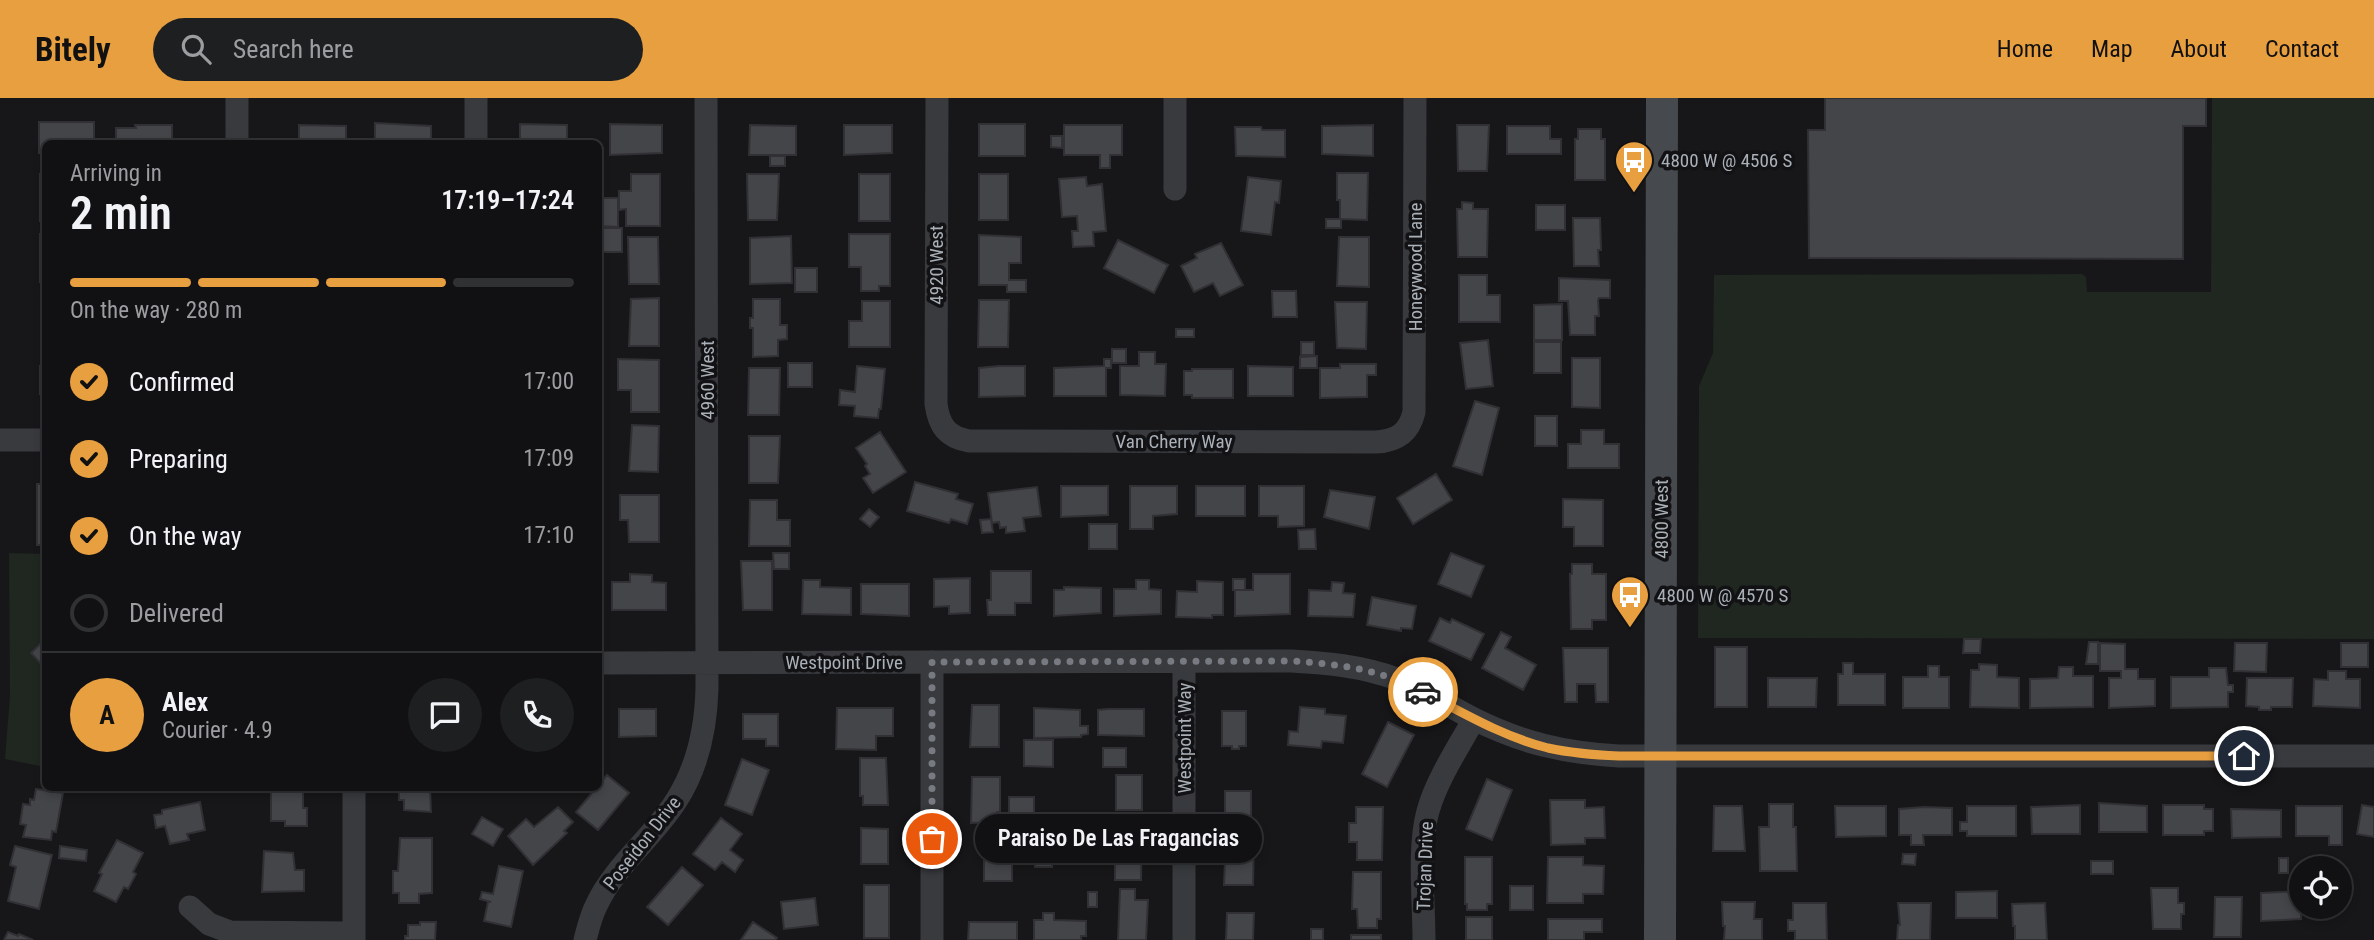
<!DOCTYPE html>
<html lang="en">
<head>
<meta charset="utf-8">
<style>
	:root { --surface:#111113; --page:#1e1f21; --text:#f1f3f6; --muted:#9c9da0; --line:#303133; --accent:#e89f3f }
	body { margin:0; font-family:"Roboto Condensed",sans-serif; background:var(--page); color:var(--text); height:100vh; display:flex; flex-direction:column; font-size:26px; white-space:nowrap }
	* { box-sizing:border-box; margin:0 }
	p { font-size:23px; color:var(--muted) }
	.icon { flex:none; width:38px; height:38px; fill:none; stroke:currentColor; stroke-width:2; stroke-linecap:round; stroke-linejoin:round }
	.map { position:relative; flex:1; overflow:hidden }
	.sheet { position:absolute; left:42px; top:42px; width:560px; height:651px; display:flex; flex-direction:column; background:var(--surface); border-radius:10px; box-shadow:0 4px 10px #0003,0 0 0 2px var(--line) }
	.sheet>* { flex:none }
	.fabs { position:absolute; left:2289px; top:758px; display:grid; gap:14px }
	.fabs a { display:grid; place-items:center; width:63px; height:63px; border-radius:50%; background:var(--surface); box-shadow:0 4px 10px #0003,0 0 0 2px var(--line); font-size:35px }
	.pin { position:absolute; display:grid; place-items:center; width:60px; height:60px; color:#fff; margin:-30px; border:4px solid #fff; border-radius:50%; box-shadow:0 2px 7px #0007 }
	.courier { position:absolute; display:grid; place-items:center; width:70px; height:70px; margin:-35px; border:5px solid #e89f3f; border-radius:50%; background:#fff; color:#222; box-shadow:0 2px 9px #0007 }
	.bubble { position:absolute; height:49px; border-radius:24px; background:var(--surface); box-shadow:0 4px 10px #0003,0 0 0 2px var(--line); font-size:23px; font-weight:600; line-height:49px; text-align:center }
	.head em { font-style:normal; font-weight:600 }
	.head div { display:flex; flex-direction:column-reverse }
	.head { display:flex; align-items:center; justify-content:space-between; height:119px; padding:0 28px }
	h1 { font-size:46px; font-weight:600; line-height:52px }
	.bar { display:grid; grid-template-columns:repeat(4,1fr); gap:10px 7px; align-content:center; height:84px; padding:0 28px }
	.bar i { height:9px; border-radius:5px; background:var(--line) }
	.bar .current { background:var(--accent) }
	.bar p { grid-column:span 4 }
	.line { display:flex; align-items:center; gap:18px; padding:0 28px; border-top:2px solid var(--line) }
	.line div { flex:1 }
	.round { display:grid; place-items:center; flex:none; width:74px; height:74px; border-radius:37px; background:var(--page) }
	ol { padding:0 28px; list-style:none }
	li { display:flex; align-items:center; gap:21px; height:77px }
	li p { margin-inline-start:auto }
	li .icon { padding:7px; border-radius:50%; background:var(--accent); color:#111; stroke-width:4 }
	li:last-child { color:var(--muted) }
	li i { width:38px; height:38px; border:4px solid var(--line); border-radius:50% }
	header { display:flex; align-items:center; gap:42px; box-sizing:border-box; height:98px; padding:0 35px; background:var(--accent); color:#111 }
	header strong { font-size:33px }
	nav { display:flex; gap:38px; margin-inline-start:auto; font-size:24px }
	.search { width:490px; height:63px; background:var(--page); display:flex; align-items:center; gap:18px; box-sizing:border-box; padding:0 24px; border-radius:38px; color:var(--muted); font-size:26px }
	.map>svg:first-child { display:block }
	.green { fill:#1f2720 }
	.building { fill:#444549; stroke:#313135; stroke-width:2 }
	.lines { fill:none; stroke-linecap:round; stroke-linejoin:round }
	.street { stroke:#383a3e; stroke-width:23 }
	.secondary { stroke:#46494e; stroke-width:32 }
	.done { stroke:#777a80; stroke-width:7; stroke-dasharray:0 12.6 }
	.route { stroke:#e89f3f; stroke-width:9 }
	.labels { text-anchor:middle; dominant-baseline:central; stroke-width:7; stroke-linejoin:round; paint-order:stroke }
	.poi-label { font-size:19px; fill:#aab0b8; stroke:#121214; text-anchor:start }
	.street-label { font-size:19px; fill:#aab0b8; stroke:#121214 }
</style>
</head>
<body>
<header>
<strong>Bitely</strong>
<div class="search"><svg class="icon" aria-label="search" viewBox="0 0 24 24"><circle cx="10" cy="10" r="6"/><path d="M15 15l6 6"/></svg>Search here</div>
<nav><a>Home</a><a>Map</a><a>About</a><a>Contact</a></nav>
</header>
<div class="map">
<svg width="2374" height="842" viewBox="0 0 2374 842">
	<rect width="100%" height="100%" fill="#171719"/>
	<path class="green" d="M2212,0h162v541l-676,-1 1,-252 14,-33 1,-78 368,-1 4,3 1,15h124z
		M9,455l36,1v213l-40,-8 5,-63z"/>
	<path class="building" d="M1825,0h381v28h-23v133l-374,-1 -1,-128h17z
		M39,24h55v22h-48v9h-7z
		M375,25l56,3v18h-56z
		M520,26l47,1v19h-47z
		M610,26l52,1v28l-52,2z
		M979,26h46v32h-46z
		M135,27h37v19h-56v-16h20z
		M299,27l47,1v18h-47z
		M750,27l46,1v29h-47z
		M844,27h48v28l-48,2z
		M1064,27h58v30h-12v13h-10v-13h-36z
		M1373,27v31l-51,-2v-28z
		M1457,27h32l-2,46h-29z
		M1507,28h43v13h11v15h-54z
		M1235,29h26l1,3h23v27l-49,-1z
		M1578,31h23v10h4v41h-30v-41h3z
		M1051,38h11v12l-11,-1z
		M770,58h15v10h-15z
		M1337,75h31l-1,47 -26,-1v9h-15v-9h14v-19h-3z
		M40,76h6v47h-6z
		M631,76h29v52h-34v-17l-7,1v-19h12z
		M747,76h32l-2,46h-29z
		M859,76h31v47h-31z
		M979,76h29v46h-29z
		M1086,79l1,9 15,-2 4,47 -13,1 1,14 -21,1 -1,-16h6l-1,-15 -15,1 -3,-38z
		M1248,79l33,4 -2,22 -4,-1 -4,33 -30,-4z
		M598,100h20v29l-20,-1z
		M1462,104l11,1v6h15l-1,48h-29l-1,-48h5z
		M1536,107h29v25h-29z
		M1573,120h27l1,32h-3l1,16h-25z
		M598,130h24v24h-24z
		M40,136h6v48h-6z
		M849,136h41v52h-11v5h-18v-24h-12z
		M979,137l42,2v26h-12v17h17v12h-19v-7h-28z
		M791,138l1,47 -42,1v-46z
		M628,139h30l1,47h-30z
		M1339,139h30v50l-32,-1z
		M1118,142l50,25 -14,28 -50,-25z
		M1221,145l22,42 -23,11 -7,-13 -19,9 -13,-26 16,-8 -2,-4z
		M795,170h22v24h-22z
		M1459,177h28v20h13v27h-41z
		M1559,180l51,2v18h-11l-1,2 1,16h-4v19h-25l-2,-34h-9z
		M1272,193h24l1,26h-24z
		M659,200v48h-30l2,-47z
		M753,201h27v26h7v14l-9,1v16l-25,1v-29h-3v-10h3z
		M979,202h30l-1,47h-30z
		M41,203h5v46h-4z
		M862,203h28v46h-41v-26h13z
		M1335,204h32l-1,47 -29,-1z
		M1562,206v36h-28v-35z
		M1176,231h18v8h-18z
		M1488,242l5,46 -27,3 -6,-46z
		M1301,244h13v13h-13z
		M1534,244h27v31h-27z
		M1112,251h14v14h-14z
		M1139,254h16v12h11l-1,32 -45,-1v-29h19z
		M1317,258v12h-17v-11z
		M1572,260h28v50l-28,-1z
		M618,261l41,1v52h-28v-22h-13z
		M1104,261h7v9h-5v28h-52v-28l50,-2z
		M788,265h24v24h-24z
		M1340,266h36v11h-9v22l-47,1v-30h20z
		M40,268h6v28h-6z
		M857,268l28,3 -4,40h-2l-1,9 -24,-2 1,-10 -16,-1 1,-15 15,2z
		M999,268h26v30l-46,1v-29z
		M1248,268l45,1v29h-45z
		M749,270h31l-1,47h-31z
		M1192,271h41v29h-41v-3h-8v-24h8z
		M1475,303l24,7 -17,67 -29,-9z
		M1535,318h22v30h-22z
		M632,327l27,1 -1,46 -29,-1z
		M1581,332h23v14h15v24h-51v-24h13z
		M880,334l26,40 -33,21 -10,-15 7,-4 -5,-8 2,-2 -11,-16z
		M749,338h31l-2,47h-29z
		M1436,376l16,26 -39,24 -16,-26z
		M915,384l43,12 -2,5 17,5 -6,20 -16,-5 -2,4 -42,-12z
		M37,386h9v61h-9z
		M1061,388h47v29l-47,2z
		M1130,388h47v28l-24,2v13h-23z
		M1196,388h49v30h-49z
		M1259,388h45v40l-26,1v-11h-19z
		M1037,389l4,29 -18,2 2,13 -19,2v-6l-6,1 -1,-6 -7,1 -4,-30z
		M1330,392l45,7 -6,32 -45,-12z
		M620,397h39v47h-30l-1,-22h-8z
		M1563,401l40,1v46h-29v-19h-11z
		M750,402h27v20h13v26h-41z
		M869,411l10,8 -9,10 -10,-8z
		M991,421l2,13 -11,1 -2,-13z
		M1089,426h28v25h-28z
		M1315,431l1,20h-17l-1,-19z
		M773,455h16v16h-15z
		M1451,455l33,13 -13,31 -33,-13z
		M741,463h31v49h-29z
		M1572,466h20v10h14v46h-14v9h-21l-1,-55h2z
		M991,473h40v32h-16v12h-27l-1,-15h4z
		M630,476l22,1v7l14,1v27h-54v-28h18z
		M1253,476h37v40l-55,2v-26h18z
		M970,480v35l-21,1v-8l-15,1v-28z
		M1233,481h12v11h-12z
		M803,482h17v7l31,1v27l-49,-1z
		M1136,482h13v9l12,1v24l-47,2v-27h22z
		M1197,483l26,1v33h-11v3l-36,-1 1,-26 20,1z
		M1332,484l12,1 -1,10 12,1 -2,23 -45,-1 1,-26 22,1z
		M861,486h48v32l-48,-2z
		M1064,489l37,1v25l-47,3v-26h10z
		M1372,499l44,9 -4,23 -11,-1v3l-34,-6z
		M1440,520l10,5 2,-4 32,15 -13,26 -42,-19z
		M1501,534l10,5 -6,11 31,17 -13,25 -41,-22z
		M1964,541h17l-1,14h-17z
		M2089,544h9v22h-12z
		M41,545l5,4v13l-5,4 -10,-11z
		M2100,545l25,1v25h13v10h17v27l-46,2v-30h12v-7h-21z
		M2235,545h32l-1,29 -32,-1z
		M2341,545h27v24h-27z
		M1715,549h32v60h-32z
		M1563,550h45v54h-12l-1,-18h-18v18h-12z
		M1843,565h10v11h32v31h-47v-31h5z
		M1979,566l18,1v12l22,1v30l-49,-1 1,-37h8z
		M1928,568h11v11h10v31h-46v-31h25z
		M2059,569h14v9h20v31l-63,1v-29l28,-1z
		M2209,570h17l2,17h5v7h-5v15l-57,1v-31h38z
		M2328,573h18v8h14v29l-47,-2 1,-27 14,1z
		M1768,580h49l-1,29h-48z
		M2247,580h46l-1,29h-21v3h-12v-3l-13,-1z
		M972,607h27v42h-29z
		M1300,609l25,2v5l21,2 -3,27 -21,-2 -1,7 -33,-3 1,-14 9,1z
		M837,610h56v28h-17v14l-40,-1z
		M1034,610l46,2v16h8v8l-7,1v2l-47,1z
		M619,611h37v27l-37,1z
		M1108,611h36v27l-46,-1v-25z
		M1222,613h24v35h-7v3h-7v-3h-10z
		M743,616h35v32h-12v-7h-23z
		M1388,624l26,13 -27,52 -25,-13z
		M1024,642h29v27l-29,-1z
		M1103,650h23v19h-23z
		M860,660h26l2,47h-25v-9h-3z
		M742,661l27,11 -17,45 -27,-10z
		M607,677l22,18 -31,37 -22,-18z
		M1116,677h26v35h-26z
		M972,679h28v35h-3v10l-26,1z
		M1487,681l25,11 -20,50 -26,-11z
		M271,690h32v20h4v18h-22v-5h-14z
		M399,690h31l1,24 -27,-2v-10h-5z
		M36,691l27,4 -7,39 -4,-1 -1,9 -28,-3 3,-12 -6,-1 3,-20 7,1v-6l4,1z
		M1225,693h26v35h-26z
		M1009,699h25v32h-25z
		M1550,702h35v8l19,-1 1,31h-20v6l-34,1z
		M200,704l5,28 -18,4 2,6 -19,4 -5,-18 -9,2 -2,-13 8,-1v-4z
		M2099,705l48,3v26h-48z
		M1769,706h24v23h3l1,44h-37l-1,-44h10z
		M2080,707v29h-48l-1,-27z
		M2163,707h41v4h9v22h-9v4h-41z
		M2362,707l12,2v30l-17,-3z
		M1714,708h28l3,45h-32z
		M1835,708h51v30l-50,1z
		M1967,708h49v30h-49v-5h-7v-9h7z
		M2296,708h46v39h-13v-9h-33z
		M558,709l15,15 -9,9 3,2 -34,32 -25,-29 18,-17 8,8z
		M1356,709h27l-1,53h-25v-18h-8v-19h7z
		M1924,709l28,1v27h-29l1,10h-13v-10h-12v-26z
		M2231,711l50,1v27l-49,1z
		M482,719l21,12 -10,17 -21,-12z
		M721,720l21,16 -12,16 13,10 -8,12 -13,-10 -7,8 -22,-16z
		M861,730l27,1v35h-27z
		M1028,731l25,1 -1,23h-24z
		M1115,737h27l-1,45h-26z
		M400,740h32v55l-13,1v9h-20v-10h-6v-22h5z
		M1226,740h28l-1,47h-29z
		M117,742l26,13 -10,19 3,2 -8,15 -4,-2 -8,15 -22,-11 8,-17 -3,-1z
		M15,748l37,9 -13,54 -31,-8 8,-34 -6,-2z
		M60,748l27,4 -1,11 -27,-3z
		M984,748h28v35h-28z
		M264,753l29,2 2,17h9v21l-42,1z
		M1903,756h13l-1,11 -13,-1z
		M1035,758h17v11h-17z
		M1465,759h27v47h-5v6h-20v-6h-2z
		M1548,759h35v8l21,1 -1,28h-20v9h-36z
		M2279,760h9v15h-9z
		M2091,763h22v13h-22z
		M499,768l24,5 -12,56 -27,-6 4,-19h3l-11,-3 2,-7 11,2z
		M682,769l21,18 -35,40 -21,-18z
		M1353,774h28v47h-4v9h-19l-1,-19h-5z
		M864,787h25v53h-25z
		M1510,788h23v24h-23z
		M2151,790h27v15h6v11h-3v15h-28z
		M1120,791h15v11h13l-2,40h-28z
		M1997,793v27h-41v-26z
		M2301,793v28l-40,2v-28z
		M1088,794h9v15h-9z
		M2215,799h27l-1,40h-27z
		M815,800l3,27 -34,4 -3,-27z
		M1722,804h33l-1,17h8v21h-38l1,-14h-2z
		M1793,805h33l1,37h-32v-9h-7v-11h5z
		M1898,805h33l-1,37h-33l1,-15h2z
		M2045,805l2,37h-32v-14h-2l-1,-22z
		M1043,815h11v7l32,1v15h-5v4h-47v-20h9z
		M1227,815h27l-1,27h-27z
		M1466,819h26v23h-26z
		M1548,821h54v13h-18v8h-36z
		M420,824h16l-1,18h-30v-4h3v-11h12z
		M753,824l24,16 -2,2h-34z
		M969,824h48v18h-49z
		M1311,831h12v11h-12z
		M8,834l10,4 1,-2 14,6h-29z
		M1351,837h30v5h-30z"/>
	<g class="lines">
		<path class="street" d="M237,0v46
			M476,0v46
			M937,0l-1,306c3,22 11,33 33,37l407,1c21,-1 33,-9 38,-30l1,-314
			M1175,0v91
			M0,342h46
			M932,564v278
			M1184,564v278
			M598,565l693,-2c36,2 71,5 106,18 27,10 51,27 77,40 48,24 91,34 145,37h755
			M354,690v152
			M190,809l19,17 21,8 124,1
			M585,842c3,-12 6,-25 12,-36 17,-37 57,-68 79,-103 22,-34 30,-73 31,-113l-1,-590
			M1424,842c0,-38 -6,-93 4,-129 9,-32 30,-63 46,-92"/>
		<path class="secondary" d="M1660,842l2,-842"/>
	</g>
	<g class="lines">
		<path class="done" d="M932,741v-177l359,-1c49,3 88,8 132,31"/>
		<path class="route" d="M1423,594c40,21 81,45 125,56 23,5 47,7 71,8h625"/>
	</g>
	<defs>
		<symbol id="bus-pin" viewBox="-11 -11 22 30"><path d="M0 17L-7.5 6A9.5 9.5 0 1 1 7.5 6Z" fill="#e89f3f" stroke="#121214"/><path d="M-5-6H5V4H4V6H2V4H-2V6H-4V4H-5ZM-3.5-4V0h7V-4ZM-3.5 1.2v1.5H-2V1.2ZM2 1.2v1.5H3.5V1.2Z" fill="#fff"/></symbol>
	</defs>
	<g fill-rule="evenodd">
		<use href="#bus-pin" x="1612" y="40" width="44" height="60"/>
		<use href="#bus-pin" x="1608" y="475" width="44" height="60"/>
	</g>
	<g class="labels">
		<g class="poi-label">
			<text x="1661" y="62">4800 W @ 4506 S</text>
			<text x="1657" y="497">4800 W @ 4570 S</text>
		</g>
		<g class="street-label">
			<text transform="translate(936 167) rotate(-90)">4920 West</text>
			<text transform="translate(1415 169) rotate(-90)">Honeywood Lane</text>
			<text transform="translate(707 282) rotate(-90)">4960 West</text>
			<text x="1174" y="343">Van Cherry Way</text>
			<text transform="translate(1661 421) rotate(-90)">4800 West</text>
			<text x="844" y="564">Westpoint Drive</text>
			<text transform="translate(1184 640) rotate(-90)">Westpoint Way</text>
			<text transform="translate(642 745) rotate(-52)">Poseidon Drive</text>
			<text transform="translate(1425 768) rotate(-88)">Trojan Drive</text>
		</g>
	</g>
</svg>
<div class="fabs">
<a><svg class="icon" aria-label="locate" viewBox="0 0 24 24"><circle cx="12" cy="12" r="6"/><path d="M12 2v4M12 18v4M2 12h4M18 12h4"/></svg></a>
</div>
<div class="pin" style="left:932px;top:741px;background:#ea580c"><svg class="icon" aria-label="bag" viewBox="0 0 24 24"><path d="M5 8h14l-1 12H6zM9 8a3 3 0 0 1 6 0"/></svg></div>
<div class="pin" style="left:2244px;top:658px;background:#1f2937"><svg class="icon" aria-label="home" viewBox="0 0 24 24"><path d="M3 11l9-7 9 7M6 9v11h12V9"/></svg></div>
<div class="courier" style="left:1423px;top:594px"><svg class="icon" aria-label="car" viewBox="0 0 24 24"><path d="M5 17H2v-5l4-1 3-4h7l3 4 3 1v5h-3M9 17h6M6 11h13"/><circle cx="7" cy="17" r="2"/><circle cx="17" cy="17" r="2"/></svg></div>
<div class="bubble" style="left:975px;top:716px;width:287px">Paraiso De Las Fragancias</div>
<section class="sheet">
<div class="head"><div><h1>2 min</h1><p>Arriving in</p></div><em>17:19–17:24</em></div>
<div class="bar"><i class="current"></i><i class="current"></i><i class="current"></i><i></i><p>On the way · 280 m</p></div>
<ol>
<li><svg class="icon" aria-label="check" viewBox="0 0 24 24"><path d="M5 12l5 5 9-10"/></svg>Confirmed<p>17:00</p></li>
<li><svg class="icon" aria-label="check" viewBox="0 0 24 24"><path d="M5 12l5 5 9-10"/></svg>Preparing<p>17:09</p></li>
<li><svg class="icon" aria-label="check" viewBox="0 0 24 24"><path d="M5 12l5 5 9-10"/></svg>On the way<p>17:10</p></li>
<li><i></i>Delivered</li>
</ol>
<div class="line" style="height:126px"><b class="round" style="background:var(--accent);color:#111">A</b><div><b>Alex</b><p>Courier · 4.9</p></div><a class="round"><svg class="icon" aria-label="chat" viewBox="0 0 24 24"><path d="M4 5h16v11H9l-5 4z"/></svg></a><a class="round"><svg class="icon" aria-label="phone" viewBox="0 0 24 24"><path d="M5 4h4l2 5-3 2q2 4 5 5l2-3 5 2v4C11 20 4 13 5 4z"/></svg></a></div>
</section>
</div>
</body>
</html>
